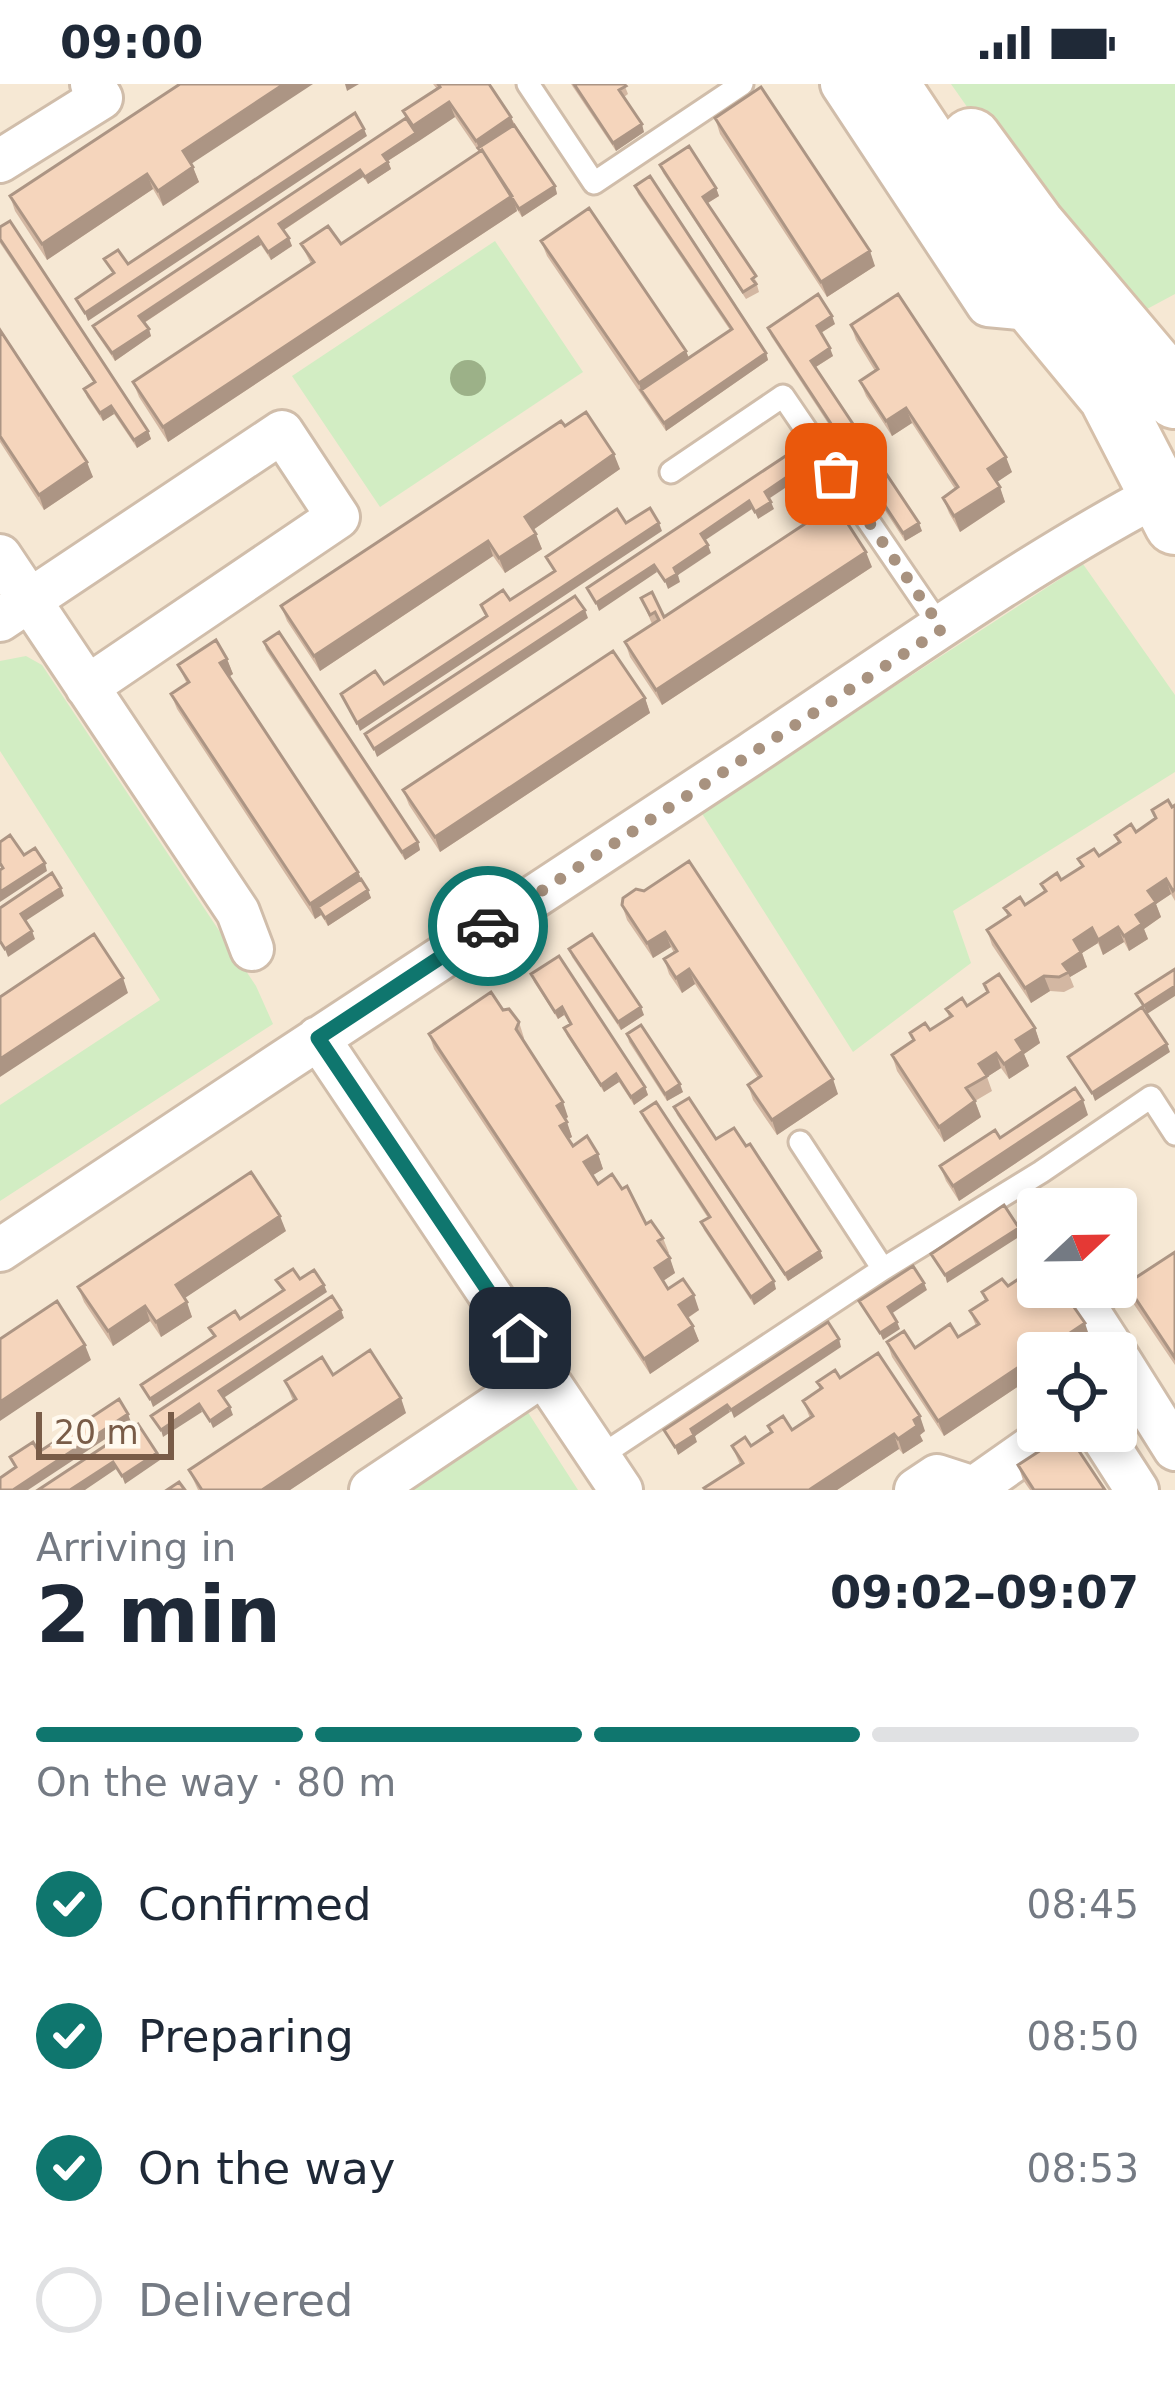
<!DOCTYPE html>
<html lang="en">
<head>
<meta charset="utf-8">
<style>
	:root { --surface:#fff; --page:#f6f6f7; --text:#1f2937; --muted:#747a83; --line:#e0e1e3; --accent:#0f766e }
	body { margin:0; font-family:"DejaVu Sans",sans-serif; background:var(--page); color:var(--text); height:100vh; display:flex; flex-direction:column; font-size:45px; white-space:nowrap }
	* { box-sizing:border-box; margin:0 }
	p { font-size:39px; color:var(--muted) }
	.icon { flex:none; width:66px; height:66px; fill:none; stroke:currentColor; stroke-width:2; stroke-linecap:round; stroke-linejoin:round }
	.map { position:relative; height:1406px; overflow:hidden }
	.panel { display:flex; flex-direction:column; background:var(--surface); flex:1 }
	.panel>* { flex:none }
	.needle { width:78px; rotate:68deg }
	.tools { position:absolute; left:1017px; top:1104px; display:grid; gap:24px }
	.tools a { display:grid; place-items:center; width:120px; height:120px; border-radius:12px; background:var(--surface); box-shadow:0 6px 18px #0003; font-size:60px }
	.scale { position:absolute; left:36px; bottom:30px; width:138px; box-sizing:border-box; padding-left:12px; border:6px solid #795c48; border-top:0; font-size:33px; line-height:42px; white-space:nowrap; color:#795c48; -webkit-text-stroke:9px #fff9ee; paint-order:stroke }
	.pin { position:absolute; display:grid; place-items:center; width:102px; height:102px; color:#fff; margin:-51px; border-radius:24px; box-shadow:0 6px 18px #0006 }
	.courier { position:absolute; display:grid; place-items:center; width:120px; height:120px; margin:-60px; border:9px solid #0f766e; border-radius:50%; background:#fff; color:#222; box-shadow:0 3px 15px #0007 }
	.head em { font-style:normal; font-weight:600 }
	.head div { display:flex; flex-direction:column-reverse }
	.head { display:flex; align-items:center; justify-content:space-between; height:204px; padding:0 36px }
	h1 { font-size:78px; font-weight:600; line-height:90px }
	.bar { display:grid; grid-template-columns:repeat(4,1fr); gap:18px 12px; align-content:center; height:144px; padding:0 36px }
	.bar i { height:15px; border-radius:9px; background:var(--line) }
	.bar .active { background:var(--accent) }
	.bar p { grid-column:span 4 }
	ol { padding:0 36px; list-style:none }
	li { display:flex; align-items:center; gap:36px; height:132px }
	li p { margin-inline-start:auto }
	li .icon { padding:12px; border-radius:50%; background:var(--accent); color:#fff; stroke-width:4 }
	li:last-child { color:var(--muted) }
	li i { width:66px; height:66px; border:6px solid var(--line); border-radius:50% }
	.status { display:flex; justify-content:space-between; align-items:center; height:84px; padding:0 60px; background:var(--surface); direction:ltr }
	.status svg { height:33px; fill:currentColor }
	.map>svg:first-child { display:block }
	.residential { fill:#f6e8d4; fill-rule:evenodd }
	.green { fill:#d2edc3 }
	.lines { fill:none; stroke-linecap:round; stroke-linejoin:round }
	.lane-casing { stroke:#d0bdaa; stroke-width:27 }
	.street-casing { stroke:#d0bdaa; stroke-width:48 }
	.secondary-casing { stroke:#d6c0aa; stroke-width:66 }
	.lane { stroke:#fff; stroke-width:21 }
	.street { stroke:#fff; stroke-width:42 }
	.secondary { stroke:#fff; stroke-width:60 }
	.tree { fill:#9cb188 }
	.wall { fill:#d3b7a2 }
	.shaded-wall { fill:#ac9584 }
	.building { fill:#f5d5bc; stroke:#ac9584; stroke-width:3 }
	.done { stroke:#a8927f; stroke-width:12; stroke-dasharray:0 21.6 }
	.route { stroke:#0f766e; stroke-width:15 }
</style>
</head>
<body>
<div class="status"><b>09:00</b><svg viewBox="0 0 49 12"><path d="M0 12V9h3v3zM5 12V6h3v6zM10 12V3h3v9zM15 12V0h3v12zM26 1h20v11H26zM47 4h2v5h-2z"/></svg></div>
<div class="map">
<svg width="1175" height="1406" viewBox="0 0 1175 1406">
	<rect width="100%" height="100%" fill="#fef5e6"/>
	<path class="residential" d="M0,0h1175v1406h-1175zM1038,1125h78v78h-78zM1038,1269h78v78h-78z"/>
	<path class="green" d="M951,0h224v210l-41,22 -98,-111z
		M495,157l88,131 -203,135 -88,-131z
		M1083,480l92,131v77l-222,139 18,52 -118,89 -152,-240z
		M26,572l16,9 214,321 17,38 -273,177v-96l160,-105 -160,-249v-90z
		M520,1316l58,90h-194z"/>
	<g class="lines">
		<defs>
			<path id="lane" d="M528,0l66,99 148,-99
				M671,388l112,-76 159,233
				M883,1185l158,-97 110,-75 24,37
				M599,1373l284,-188 -83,-127"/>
			<path id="street" d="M842,0l146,221 50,5
				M0,77l101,-63 -9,-14
				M0,472l238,356 14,37
				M0,536l282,-188 56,85 -251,170
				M318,954l303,452
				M0,1166c250,-166 499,-332 751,-496 133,-88 265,-184 406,-259
				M1104,1203l-22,15 33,51
				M1116,1271l59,94
				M1099,1347l38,59
				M371,1406l173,-116
				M916,1406l21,-14 37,12 81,-57"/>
			<path id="secondary" d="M888,0l150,226 71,86 66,128
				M971,55l63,86 120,142 21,31"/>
		</defs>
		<use href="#lane" class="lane-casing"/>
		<use href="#street" class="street-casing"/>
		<use href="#secondary" class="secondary-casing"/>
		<use href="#lane" class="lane"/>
		<use href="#street" class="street"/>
		<use href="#secondary" class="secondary"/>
	</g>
	<circle class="tree" cx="468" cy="294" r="18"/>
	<path class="wall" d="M433,0h56l66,102 2,8 -35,23 -6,-9 1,3 -349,231 -29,-45 -6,-15 178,-118 -10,-20h40l138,-92 -24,-35 -67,44 3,8 -23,15 -5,-7 -79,53 8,16 -4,2 -17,12 -10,-15 -117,78 7,13 -36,25 -19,-28 -3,-7 313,-208 -3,-7 34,-22z
		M571,0h53l4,10 -4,3 20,35 -28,19z
		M715,34l160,148 -48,31 -107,-163z
		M191,80l8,18 -36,24 -10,-17 -106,71 -32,-49 -5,-15z
		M660,81l56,23 3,8 -11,7 50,81 -1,1 2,7 -13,7 -83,-126z
		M635,102l131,167 2,7 -102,71 -119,-175 -6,-15 145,110 3,7 41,-28 -92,-136z
		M0,143l148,204 3,8 -14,9 -23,-34 -11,7 -16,-24 -3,-8 10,-6 -94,-140z
		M835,240l-14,9 12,23 -17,11 106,164 -17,10 -134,-205 -3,-8z
		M851,241l161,147 -15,10 8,20 -45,30 -11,-19 -6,-15 12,-9 -43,-66 -20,13 -26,-40 -6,-15 15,-10 -19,-31z
		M0,246l93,147 -49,33 -44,-68z
		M565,342l55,43 -87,61 9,19 -37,24 -12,-17 -173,115 -33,-50 -6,-15z
		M872,483l-210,138 -32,-48 -5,-15 27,-18 -11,-26 23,19z
		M264,558l154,200 2,8 -15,10 -139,-210z
		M227,575l6,15 -4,2 129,196 13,26 -43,28 -7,-11 -6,4 -138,-210 -6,-15 16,-10 -9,-19z
		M645,614l5,15 -210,139 -31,-47 -6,-15z
		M1175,721v96l-4,-7 -15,10 5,13 -17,12 4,10 -19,12 -5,-9 -21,13 -5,-12 -16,10 5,14 -17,10 4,10 -10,5 -14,-1 -19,12 -39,-58 -5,-15 21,-13 -4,-9 21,-3 19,-13 -3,-8 20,-4 21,-13 -4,-8 21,-3 19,-13 -3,-8 21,-3 19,-13 -3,-9z
		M636,805l202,205 -61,41 -24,-35 -5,-15 10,-7 -63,-94 -13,9 -13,-19 -5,-15 10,-6 -3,-6 -18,11 -26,-38 -5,-15z
		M569,865l75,66 -23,15 -49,-73z
		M531,890l114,113 3,8 -14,10 -15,-23 -15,10 -37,-56 -3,-8 6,-4 -6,-9 -6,4 -24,-37z
		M984,900l51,44 5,15 -16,11 5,12 -20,13 -8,-11 -14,9 5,14 -17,10 6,16 -37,25 -47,-71 -5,-16 21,-14 -3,-8 20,-3 19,-13 -3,-8 21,-3 20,-13z
		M503,926l16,12 5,16 -1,2 45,77 -3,2 7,18 -4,2 5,7 25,8 5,15 -10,6 5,9 65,54 6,15 -2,1 8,19 -12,8 5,8 31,21 -11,8 11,23 -49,33 -216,-325 -5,-15z
		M627,950l56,58 -16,9 -38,-59z
		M674,1023l42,32 104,112 3,7 -35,23 -111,-166z
		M641,1028l135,177 -22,16 -50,-75 -3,-8 7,-4 -64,-98z
		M1088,1031l-129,86 -13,-20 -6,-15 60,-28z
		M286,1147l-102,67 8,19 -31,20 -11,-16 -37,25 -29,-44 -6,-15z
		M1175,1168v113l-44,-65 -5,-16z
		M1008,1202l23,3 59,49 -52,15v20l-94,63 -52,-79 -5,-15 28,6 43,-11 18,-11 -6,-15 15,-10 -3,-9z
		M333,1291l73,38 -116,77h-92l-9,-20 104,-69 -8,-20z
		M840,1294l85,53 -5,4 3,6 -20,13 -4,-5 -62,41h-132l35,-25 -8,-19h19l19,-13 -2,-7 24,4 18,-12 -7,-17 17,-11 -3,-8z
		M1018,1381l87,25h-75l-7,-10z"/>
	<path class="shaded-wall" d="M284,0h29l-125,82 -5,-15z
		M345,0h14l-12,7z
		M449,18l6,15 -36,24 -6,-15z
		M511,33l6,15 -38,16 -3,-7z
		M642,40l2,8 -28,19 -3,-8z
		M364,45l3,7 -279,185 -3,-8z
		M416,49l3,8 -33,21 -3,-7z
		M388,78l3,7 -23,15 -3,-7z
		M193,83l6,15 -36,24 -5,-15z
		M360,86l3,7 -81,54 -3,-7z
		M147,90l6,15 -106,71 -5,-16z
		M555,102l2,8 -35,23 -3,-8z
		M716,104l3,8 -13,8 -3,-7z
		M512,112l5,15 -349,231 -5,-15z
		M258,153l3,8 -119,79 -3,-8z
		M289,154l3,8 -21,14 -3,-8z
		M870,167l5,15 -48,31 -6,-15z
		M832,232l3,8 -16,10 -2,-8z
		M149,245l2,7 -36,25 -3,-8z
		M830,264l3,8 -19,12 -3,-7z
		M686,267l6,15 -51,24 -2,-7z
		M766,269l2,7 -102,71 -2,-8z
		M111,322l3,8 -11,7 -3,-8z
		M906,324l6,15 -20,13 -6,-15z
		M148,347l3,8 -14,9 -3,-8z
		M614,370l6,15 -90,63 -5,-15z
		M1006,373l6,15 -18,12 -6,-15z
		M87,378l6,15 -49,33 -5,-15z
		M806,380l3,8 -42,28 -2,-8z
		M1000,403l5,15 -45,30 -6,-16z
		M749,417l3,8 -48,32 -3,-7z
		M771,418l3,7 -16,10 -3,-7z
		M659,439l3,8 -302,200 -3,-8z
		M919,439l3,8 -17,10 -2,-8z
		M536,450l6,15 -37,24 -6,-15z
		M488,457l5,15 -173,115 -6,-15z
		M708,461l3,8 -33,22 2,7 -12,7 -3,-8 9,-13z
		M866,468l6,15 -210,138 -6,-15z
		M654,481l3,7 -58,39 -3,-8z
		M585,526l3,8 -211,139 -3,-8z
		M227,575l6,15 -7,5 -6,-16z
		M645,614l5,15 -210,139 -5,-15z
		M418,758l2,8 -15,10 -3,-8z
		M45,779l2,8 -47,31v-10z
		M358,788l6,15 -46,20 3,8 -6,4 -5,-15z
		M1166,795l5,15 -15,10 5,13 -17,12 4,10 -19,12 -5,-15 24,-45z
		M61,804l3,8 -40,26 -3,-8z
		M368,806l3,8 -43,28 -3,-8z
		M1118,843l6,15 -21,13 -5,-15z
		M1092,844l6,15 -16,10 5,14 -17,10 -7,-13 11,-24z
		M32,847l3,8 -27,18 -3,-8z
		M665,848l6,15 -18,11 -6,-15z
		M689,885l6,15 -13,9 -6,-15z
		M1044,892l6,15 -19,12 -6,-15z
		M123,894l5,15 -128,84v-18z
		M1175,902v10l-28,18 -3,-8z
		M562,923l2,8 -6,4 -3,-7z
		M641,923l3,8 -23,15 -3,-8z
		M1035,944l5,15 -16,11 5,12 -20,13 -5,-15 12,-24z
		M1167,960l3,8 -75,49 -3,-8z
		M996,969l5,15 -14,9 -8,-13z
		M616,990l3,8 -15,10 -3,-7z
		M833,995l5,15 -61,41 -5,-15z
		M680,1000l3,8 -16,9 -2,-7z
		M645,1003l3,8 -14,10 -3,-8z
		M1083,1016l5,15 -129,86 -6,-15z
		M975,1017l6,16 -37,25 -5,-15z
		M563,1018l5,15 -6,4 -5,-15z
		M567,1038l5,15 -7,4 -5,-15z
		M598,1070l5,15 -13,8 -6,-15z
		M280,1132l6,15 -104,69 -6,-15z
		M1019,1144l3,7 -75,48 -2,-8z
		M820,1167l3,7 -35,23 -3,-7z
		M670,1174l5,15 -15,10 -5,-15z
		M774,1197l2,8 -22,16 -3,-8z
		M924,1199l3,7 -36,24 -3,-7z
		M324,1201l3,7 -174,115 -3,-8z
		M694,1211l5,15 -15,10 -5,-15z
		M187,1218l5,15 -31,20 -5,-15z
		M145,1222l5,15 -37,25 -5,-15z
		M341,1226l3,8 -122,81 -3,-8z
		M897,1238l3,7 -17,11 -3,-7z
		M1085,1239l5,15 -22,15h-28z
		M693,1242l6,15 -49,33 -6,-15z
		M839,1255l2,8 -107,71 -3,-8z
		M85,1261l6,15 -91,61v-19z
		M1038,1270v19l-94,63 -6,-15z
		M401,1314l5,15 -116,77h-28z
		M199,1320l3,8 -39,25 -2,-7z
		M727,1321l3,7 -35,24 2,6 -19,13 -3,-8 16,-18z
		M230,1323l3,8 -20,13 -3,-7z
		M128,1330l3,8 -103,68h-15z
		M920,1332l5,15 -5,4 3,6 -20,13 -5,-15 16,-19z
		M894,1350l5,15 -62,41h-28z
		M157,1369l3,7 -35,24 -3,-8z
		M113,1378l3,7 -31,21h-15z"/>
	<path class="building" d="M180,0h104l-101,67 10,16 -35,24 -11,-17 -105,70 -32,-48z
		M438,0h51l22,33 -35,24 -27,-39 -36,24 -10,-15 37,-24z
		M574,0h50l2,2 -7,4 23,34 -29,19z
		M761,3l109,164 -49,31 -106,-164z
		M355,29l9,16 -279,184 -9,-14 38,-26 -10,-14 14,-9 10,14z
		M406,34l10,15 -33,22 5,7 -23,15 -5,-7 -81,54 10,14 -21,14 -10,-15 -119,79 10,13 -37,24 -19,-27z
		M514,41l41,61 -36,23 -37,-59 -1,1 -3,-3z
		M689,62l27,42 -13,9 53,79 -4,3 4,5 -13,8 -83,-127z
		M482,66l30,46 -349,231 -30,-45 181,-120 -13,-18 27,-18 13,18z
		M650,92l116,177 -102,70 -23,-33 91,-61 -97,-143z
		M589,124l97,143 -47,32 -98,-142z
		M10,137l138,210 -14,9 -23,-34 -11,7 -16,-24 11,-7 -95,-143v-12z
		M818,210l14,22 -15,10 13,22 -19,13 108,162 -16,10 -135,-205z
		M898,210l108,163 -18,12 12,18 -46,29 -11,-18 15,-11 -52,-79 -20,13 -26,-40 18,-12 -27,-44z
		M0,246l87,132 -48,33 -39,-59z
		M586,328l28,42 -89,63 11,17 -37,24 -11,-17 -174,115 -33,-50 280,-185 4,5z
		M796,365l10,15 -41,28 6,10 -16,10 -6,-11 -48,33 7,11 -34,23 3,6 -12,7 -11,-16 -58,38 -9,-15z
		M835,420l31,48 -210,138 -31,-48 34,-22 -4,-8 -5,3 -9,-17 11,-6 12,25z
		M650,424l9,15 -302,200 -16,-29 34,-23 9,13 103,-68 -6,-11 22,-15 7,10 45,-29 -9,-14 71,-48 9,14z
		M575,512l10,14 -211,139 -9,-15z
		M279,548l139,210 -16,10 -138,-210z
		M216,556l11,19 -7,4 138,209 -48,32 -139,-210 18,-12 -11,-17z
		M613,567l32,47 -210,139 -32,-47z
		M1168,716l4,7 3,-2v84l-2,2 -7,-12 -18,12 8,11 -20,13 6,9 -18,12 -6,-9 -20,13 -6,-12 -18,12 7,12 -18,12 6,8 -10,5 -15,-1 -19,12 -38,-58 23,-15 -6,-7 16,-11 5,8 21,-14 -5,-7 16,-11 4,7 22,-14 -5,-7 16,-10 5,7 21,-14 -5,-7 16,-11 5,8 20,-14 -4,-8z
		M10,751l14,20 11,-7 10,15 -45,29v-22l3,-2 -3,-5v-21z
		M689,777l144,218 -61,41 -24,-35 13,-9 -72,-107 -13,9 -12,-19 13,-8 -12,-19 -18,11 -25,-38 1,-7 13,-9 8,2z
		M52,789l9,15 -40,26 11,17 -27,18 -5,-8v-33z
		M361,795l7,11 -43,28 -7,-11z
		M94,850l29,44 -123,81v-62z
		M592,850l49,73 -23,15 -49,-73z
		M559,872l86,131 -14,10 -15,-23 -15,11 -37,-57 7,-4 -9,-17 -7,5 -24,-38z
		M1175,885v17l-31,20 -8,-12z
		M999,890l36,54 -19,12 7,11 -19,13 -8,-11 -17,11 8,12 -21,12 9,13 -36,26 -47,-72 22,-15 -4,-7 15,-10 5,7 22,-14 -6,-7 16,-11 5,8 21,-14 -4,-8z
		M491,908l12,18 6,-1 10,13 -3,7 47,73 -6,4 10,16 -7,4 13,20 14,-10 11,18 -14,8 14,22 14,-10 10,15 5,-3 19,38 5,-3 12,17 -5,3 12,17 -15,10 13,21 15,-10 11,16 -15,10 14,21 -49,33 -215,-325z
		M1142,923l25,37 -75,49 -24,-36z
		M641,941l39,59 -15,10 -38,-60z
		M1075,1004l8,12 -130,86 -13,-20 55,-36 5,8z
		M689,1014l27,41 18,-11 12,18 4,-2 70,107 -35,23 -111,-167z
		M656,1018l118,179 -23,16 -50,-75 9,-5 -69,-105z
		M251,1088l29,44 -104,69 11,17 -31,20 -11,-16 -37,25 -30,-44z
		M1004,1121l15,23 -74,47 -14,-21z
		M1175,1168v106l-49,-74z
		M913,1182l11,17 -36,24 9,15 -17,11 -21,-32z
		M293,1185l7,10 14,-9 10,15 -174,114 -9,-14 74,-49 -6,-8 26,-17 5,8 44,-29 -8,-10z
		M1023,1192l8,13 7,-5v3h22l25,36 -147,98 -51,-79 17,-11 11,17 35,-24 8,13 21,-13 -9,-13 17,-11 -5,-8 20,-13 6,7z
		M332,1212l9,14 -122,81 11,16 -20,14 -11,-17 -38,26 -10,-14z
		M57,1217l28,44 -85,57v-63z
		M828,1238l11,17 -108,71 -4,-5 -36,24 3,6 -19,12 -11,-17z
		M370,1266l31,48 -139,92h-60l-13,-20 107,-71 -11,-18 37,-24 11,18z
		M878,1269l42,63 -6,4 3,6 -19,13 -4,-5 -85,56h-103l-2,-2 39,-25 -11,-17 13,-9 6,9 21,-14 -4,-6 15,-10 9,14 21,-14 -10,-15 19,-13 -5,-6 18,-12 5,8z
		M119,1315l9,15 -115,76h-13v-12l16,-11 -6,-10 23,-15 6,10z
		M138,1340l19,29 -35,23 -9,-14 -43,28h-32z
		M1067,1349l38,57h-71l-16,-25z
		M179,1398l6,8h-18z"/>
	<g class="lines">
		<path class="done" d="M488,842l454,-297 -106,-155"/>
		<path class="route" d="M488,842l-170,112 202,300"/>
	</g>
</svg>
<div class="tools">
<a><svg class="needle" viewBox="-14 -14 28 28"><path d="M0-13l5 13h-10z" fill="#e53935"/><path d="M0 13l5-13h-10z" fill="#747a83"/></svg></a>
<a><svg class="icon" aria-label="locate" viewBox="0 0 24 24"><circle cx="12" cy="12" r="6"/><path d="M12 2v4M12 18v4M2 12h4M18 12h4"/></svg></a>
</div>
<div class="scale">20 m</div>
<div class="pin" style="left:836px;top:390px;background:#ea580c"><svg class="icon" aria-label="bag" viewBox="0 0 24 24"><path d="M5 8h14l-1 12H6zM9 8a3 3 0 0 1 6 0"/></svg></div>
<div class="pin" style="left:520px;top:1254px;background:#1f2937"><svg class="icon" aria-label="home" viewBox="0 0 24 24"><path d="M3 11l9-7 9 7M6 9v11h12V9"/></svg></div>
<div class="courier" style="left:488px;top:842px"><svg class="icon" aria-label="car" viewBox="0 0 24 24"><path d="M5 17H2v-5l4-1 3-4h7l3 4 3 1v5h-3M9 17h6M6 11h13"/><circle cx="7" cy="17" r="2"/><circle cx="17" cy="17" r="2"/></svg></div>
</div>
<section class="panel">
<div class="head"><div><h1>2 min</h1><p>Arriving in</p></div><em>09:02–09:07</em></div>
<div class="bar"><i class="active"></i><i class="active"></i><i class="active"></i><i></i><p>On the way · 80 m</p></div>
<ol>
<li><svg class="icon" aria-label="check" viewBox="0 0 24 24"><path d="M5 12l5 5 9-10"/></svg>Confirmed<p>08:45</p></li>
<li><svg class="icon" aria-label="check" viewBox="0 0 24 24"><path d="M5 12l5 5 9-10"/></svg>Preparing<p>08:50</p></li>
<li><svg class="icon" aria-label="check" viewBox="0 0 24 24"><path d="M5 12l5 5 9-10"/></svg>On the way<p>08:53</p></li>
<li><i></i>Delivered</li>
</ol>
</section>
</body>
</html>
